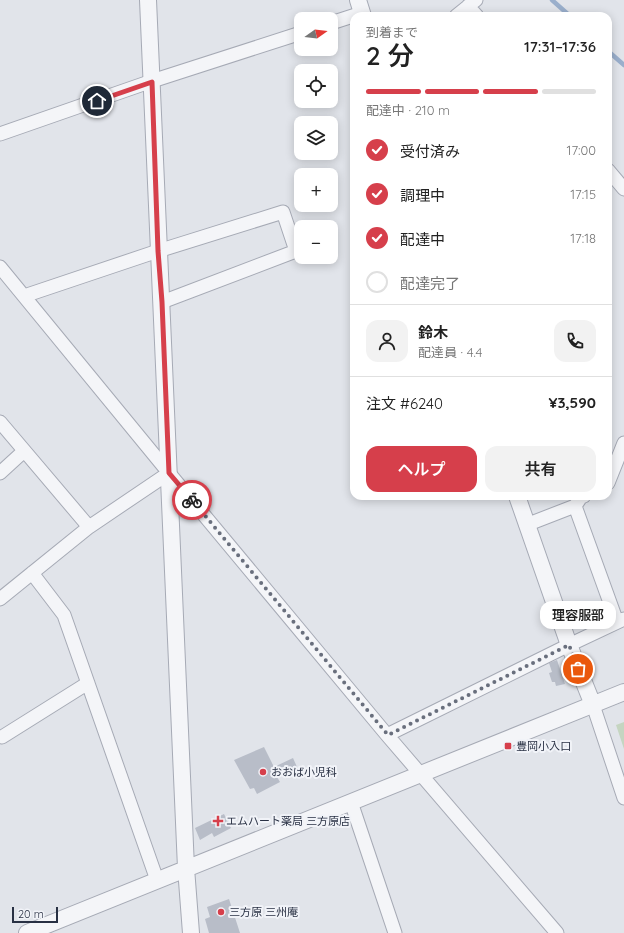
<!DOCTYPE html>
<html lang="ja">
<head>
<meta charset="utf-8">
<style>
	:root { --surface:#fff; --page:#f2f2f2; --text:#222; --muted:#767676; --line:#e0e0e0; --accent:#d63f4b }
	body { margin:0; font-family:Quicksand,"Noto Sans JP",sans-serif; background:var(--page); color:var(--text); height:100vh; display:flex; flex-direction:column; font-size:15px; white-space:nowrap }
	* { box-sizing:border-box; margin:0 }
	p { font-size:13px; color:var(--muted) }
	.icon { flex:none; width:22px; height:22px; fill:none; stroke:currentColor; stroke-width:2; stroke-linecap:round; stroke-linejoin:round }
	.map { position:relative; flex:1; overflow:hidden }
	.side { position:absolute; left:350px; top:12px; width:262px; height:488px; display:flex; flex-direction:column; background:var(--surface); border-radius:12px; box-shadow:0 2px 10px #0003 }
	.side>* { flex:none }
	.needle { width:26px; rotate:76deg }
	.controls { position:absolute; left:294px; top:12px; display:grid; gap:8px }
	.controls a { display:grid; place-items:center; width:44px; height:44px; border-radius:8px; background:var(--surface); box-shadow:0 2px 10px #0003; font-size:20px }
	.scale { position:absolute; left:12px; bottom:10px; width:46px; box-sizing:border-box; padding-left:4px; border:2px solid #283043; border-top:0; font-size:11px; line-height:14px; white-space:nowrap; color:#283043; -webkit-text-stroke:3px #f1f3f8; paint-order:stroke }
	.pin { position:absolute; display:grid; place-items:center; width:34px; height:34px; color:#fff; margin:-17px; border:2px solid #fff; border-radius:50%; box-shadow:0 1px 4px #0007 }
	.courier { position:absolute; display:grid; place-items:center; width:40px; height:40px; margin:-20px; border:3px solid #d63f4b; border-radius:50%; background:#fff; color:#222; box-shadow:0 1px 5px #0007 }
	.bubble { position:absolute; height:28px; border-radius:12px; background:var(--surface); box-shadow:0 2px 10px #0003; font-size:13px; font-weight:600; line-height:28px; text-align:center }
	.overview em { font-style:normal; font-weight:600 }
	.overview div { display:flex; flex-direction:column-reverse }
	.overview { display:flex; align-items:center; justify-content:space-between; height:68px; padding:0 16px }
	h1 { font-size:26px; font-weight:600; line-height:30px }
	.bar { display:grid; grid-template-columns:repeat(4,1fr); gap:6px 4px; align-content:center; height:48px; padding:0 16px }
	.bar i { height:5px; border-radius:3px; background:var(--line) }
	.bar .selected { background:var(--accent) }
	.bar p { grid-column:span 4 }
	.line { display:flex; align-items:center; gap:10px; padding:0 16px; border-top:1px solid var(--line) }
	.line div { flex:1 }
	.round { display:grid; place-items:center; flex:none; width:42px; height:42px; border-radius:12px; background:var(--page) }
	ol { padding:0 16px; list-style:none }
	li { display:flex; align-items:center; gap:12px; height:44px }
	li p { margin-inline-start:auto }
	li .icon { padding:4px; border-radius:50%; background:var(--accent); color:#fff; stroke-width:4 }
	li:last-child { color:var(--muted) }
	li i { width:22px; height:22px; border:2px solid var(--line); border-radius:50% }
	.button { display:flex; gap:8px; margin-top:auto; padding:8px 16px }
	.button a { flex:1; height:46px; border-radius:12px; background:var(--accent); color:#fff; font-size:16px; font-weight:600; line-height:46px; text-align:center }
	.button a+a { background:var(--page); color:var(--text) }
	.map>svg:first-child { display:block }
	.green { fill:#c5d5c1 }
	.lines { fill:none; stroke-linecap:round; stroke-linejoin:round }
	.stream { stroke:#9aafcc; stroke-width:4.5 }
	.building { fill:#b8bdc8 }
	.minor-casing { stroke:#a6aab5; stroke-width:15 }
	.tertiary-casing { stroke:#a6aab5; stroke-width:18 }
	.minor { stroke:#f4f5f8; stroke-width:13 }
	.tertiary { stroke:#f4f5f8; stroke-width:16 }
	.done { stroke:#696f7d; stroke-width:4; stroke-dasharray:0 7.2 }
	.route { stroke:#d63f4b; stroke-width:5 }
	.poi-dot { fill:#d63f4b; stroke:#f1f3f8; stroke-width:1.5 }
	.labels { text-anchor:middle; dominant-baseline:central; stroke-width:4; stroke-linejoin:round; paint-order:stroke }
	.poi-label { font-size:11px; fill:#283043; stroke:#f1f3f8; text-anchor:start }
</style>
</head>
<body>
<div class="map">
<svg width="624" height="933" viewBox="0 0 624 933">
	<rect width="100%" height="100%" fill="#e1e4ea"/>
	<path class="green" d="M624,722v27l-8,-24z"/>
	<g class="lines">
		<path class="stream" d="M552,0l18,16
			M608,51l16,14"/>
	</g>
	<path class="building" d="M557,660l8,24 -9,2 -1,-4h-3l-3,-9 3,-1 -3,-9z
		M264,747l10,20 19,-9 4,9 -20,10 3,5 -23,12 -3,-6 -4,1 -16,-29z
		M224,814l7,14 -17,9 -2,-4 -12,7 -5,-12z
		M229,899l11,34h-31l-4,-14 5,-2 -3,-10z"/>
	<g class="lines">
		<defs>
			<path id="minor" d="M468,6l9,10
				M456,16l20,-16
				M331,23l31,-10
				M0,134l152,-53 149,-48
				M608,170l16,19
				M0,267l169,206 218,262 170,198
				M24,296l134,-45 125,-39 13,39 -134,51
				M0,422l89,105
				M0,473l24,-22
				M608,483l16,-40
				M575,506l42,116
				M526,525l49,-19 6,-9 3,-1
				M32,573l32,42 93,265
				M0,599l89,-72 80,-54
				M593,705l31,93
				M387,735l182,-90 55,-26
				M2,737l86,-54
				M351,802l44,131"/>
			<path id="tertiary" d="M148,0l38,868 5,65
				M358,0l5,16
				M517,496l52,149 24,60
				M27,933l597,-241"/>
		</defs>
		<use href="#minor" class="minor-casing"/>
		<use href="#tertiary" class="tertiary-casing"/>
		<use href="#minor" class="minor"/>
		<use href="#tertiary" class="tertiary"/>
	</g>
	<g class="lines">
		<path class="done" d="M192,500l196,235 181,-90 9,24"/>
		<path class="route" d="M97,101l55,-19 6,169 4,51 7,171 23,27"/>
	</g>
	<g class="poi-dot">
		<rect x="504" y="742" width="8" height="8" rx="2"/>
		<circle cx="263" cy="772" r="4"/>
		<path d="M216 815h4v4h4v4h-4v4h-4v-4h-4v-4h4z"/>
		<circle cx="221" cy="912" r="4"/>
	</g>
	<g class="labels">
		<g class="poi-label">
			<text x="516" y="746">豊岡小入口</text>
			<text x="271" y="772">おおば小児科</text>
			<text x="226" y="821">エムハート薬局 三方原店</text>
			<text x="229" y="912">三方原 三州庵</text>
		</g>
	</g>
</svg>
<div class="controls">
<a><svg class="needle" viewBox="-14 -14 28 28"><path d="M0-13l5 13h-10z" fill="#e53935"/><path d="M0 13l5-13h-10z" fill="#767676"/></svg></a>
<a><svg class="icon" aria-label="locate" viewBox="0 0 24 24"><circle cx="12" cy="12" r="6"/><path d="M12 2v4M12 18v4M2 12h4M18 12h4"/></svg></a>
<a><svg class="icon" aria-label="layers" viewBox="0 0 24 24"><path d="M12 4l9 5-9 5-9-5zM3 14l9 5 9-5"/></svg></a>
<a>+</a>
<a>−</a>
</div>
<div class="scale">20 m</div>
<div class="pin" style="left:578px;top:669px;background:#ea580c"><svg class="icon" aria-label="bag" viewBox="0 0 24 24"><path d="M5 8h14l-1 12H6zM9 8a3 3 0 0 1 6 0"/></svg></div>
<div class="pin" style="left:97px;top:101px;background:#1f2937"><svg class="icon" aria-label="home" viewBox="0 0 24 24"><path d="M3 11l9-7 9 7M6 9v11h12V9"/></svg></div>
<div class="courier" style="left:192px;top:500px"><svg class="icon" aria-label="bike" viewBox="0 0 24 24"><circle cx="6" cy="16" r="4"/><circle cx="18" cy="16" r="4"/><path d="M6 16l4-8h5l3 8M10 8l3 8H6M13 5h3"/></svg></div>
<div class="bubble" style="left:540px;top:601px;width:76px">理容服部</div>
<section class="side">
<div class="overview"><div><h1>2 分</h1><p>到着まで</p></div><em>17:31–17:36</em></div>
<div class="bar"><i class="selected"></i><i class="selected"></i><i class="selected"></i><i></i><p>配達中 · 210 m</p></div>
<ol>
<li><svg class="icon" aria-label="check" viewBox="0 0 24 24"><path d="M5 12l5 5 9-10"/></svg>受付済み<p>17:00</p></li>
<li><svg class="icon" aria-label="check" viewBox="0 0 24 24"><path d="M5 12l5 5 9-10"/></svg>調理中<p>17:15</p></li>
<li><svg class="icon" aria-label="check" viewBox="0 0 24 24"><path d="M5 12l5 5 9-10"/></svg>配達中<p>17:18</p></li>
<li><i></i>配達完了</li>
</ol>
<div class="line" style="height:72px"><a class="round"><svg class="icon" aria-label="person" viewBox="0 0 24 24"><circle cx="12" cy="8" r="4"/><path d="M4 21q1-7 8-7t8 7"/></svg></a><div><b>鈴木</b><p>配達員 · 4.4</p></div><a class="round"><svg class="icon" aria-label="phone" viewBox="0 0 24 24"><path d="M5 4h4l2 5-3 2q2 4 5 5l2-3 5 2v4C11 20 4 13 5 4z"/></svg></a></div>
<div class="line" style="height:52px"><div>注文 #6240</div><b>¥3,590</b></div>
<div class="button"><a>ヘルプ</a><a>共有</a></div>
</section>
</div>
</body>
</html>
